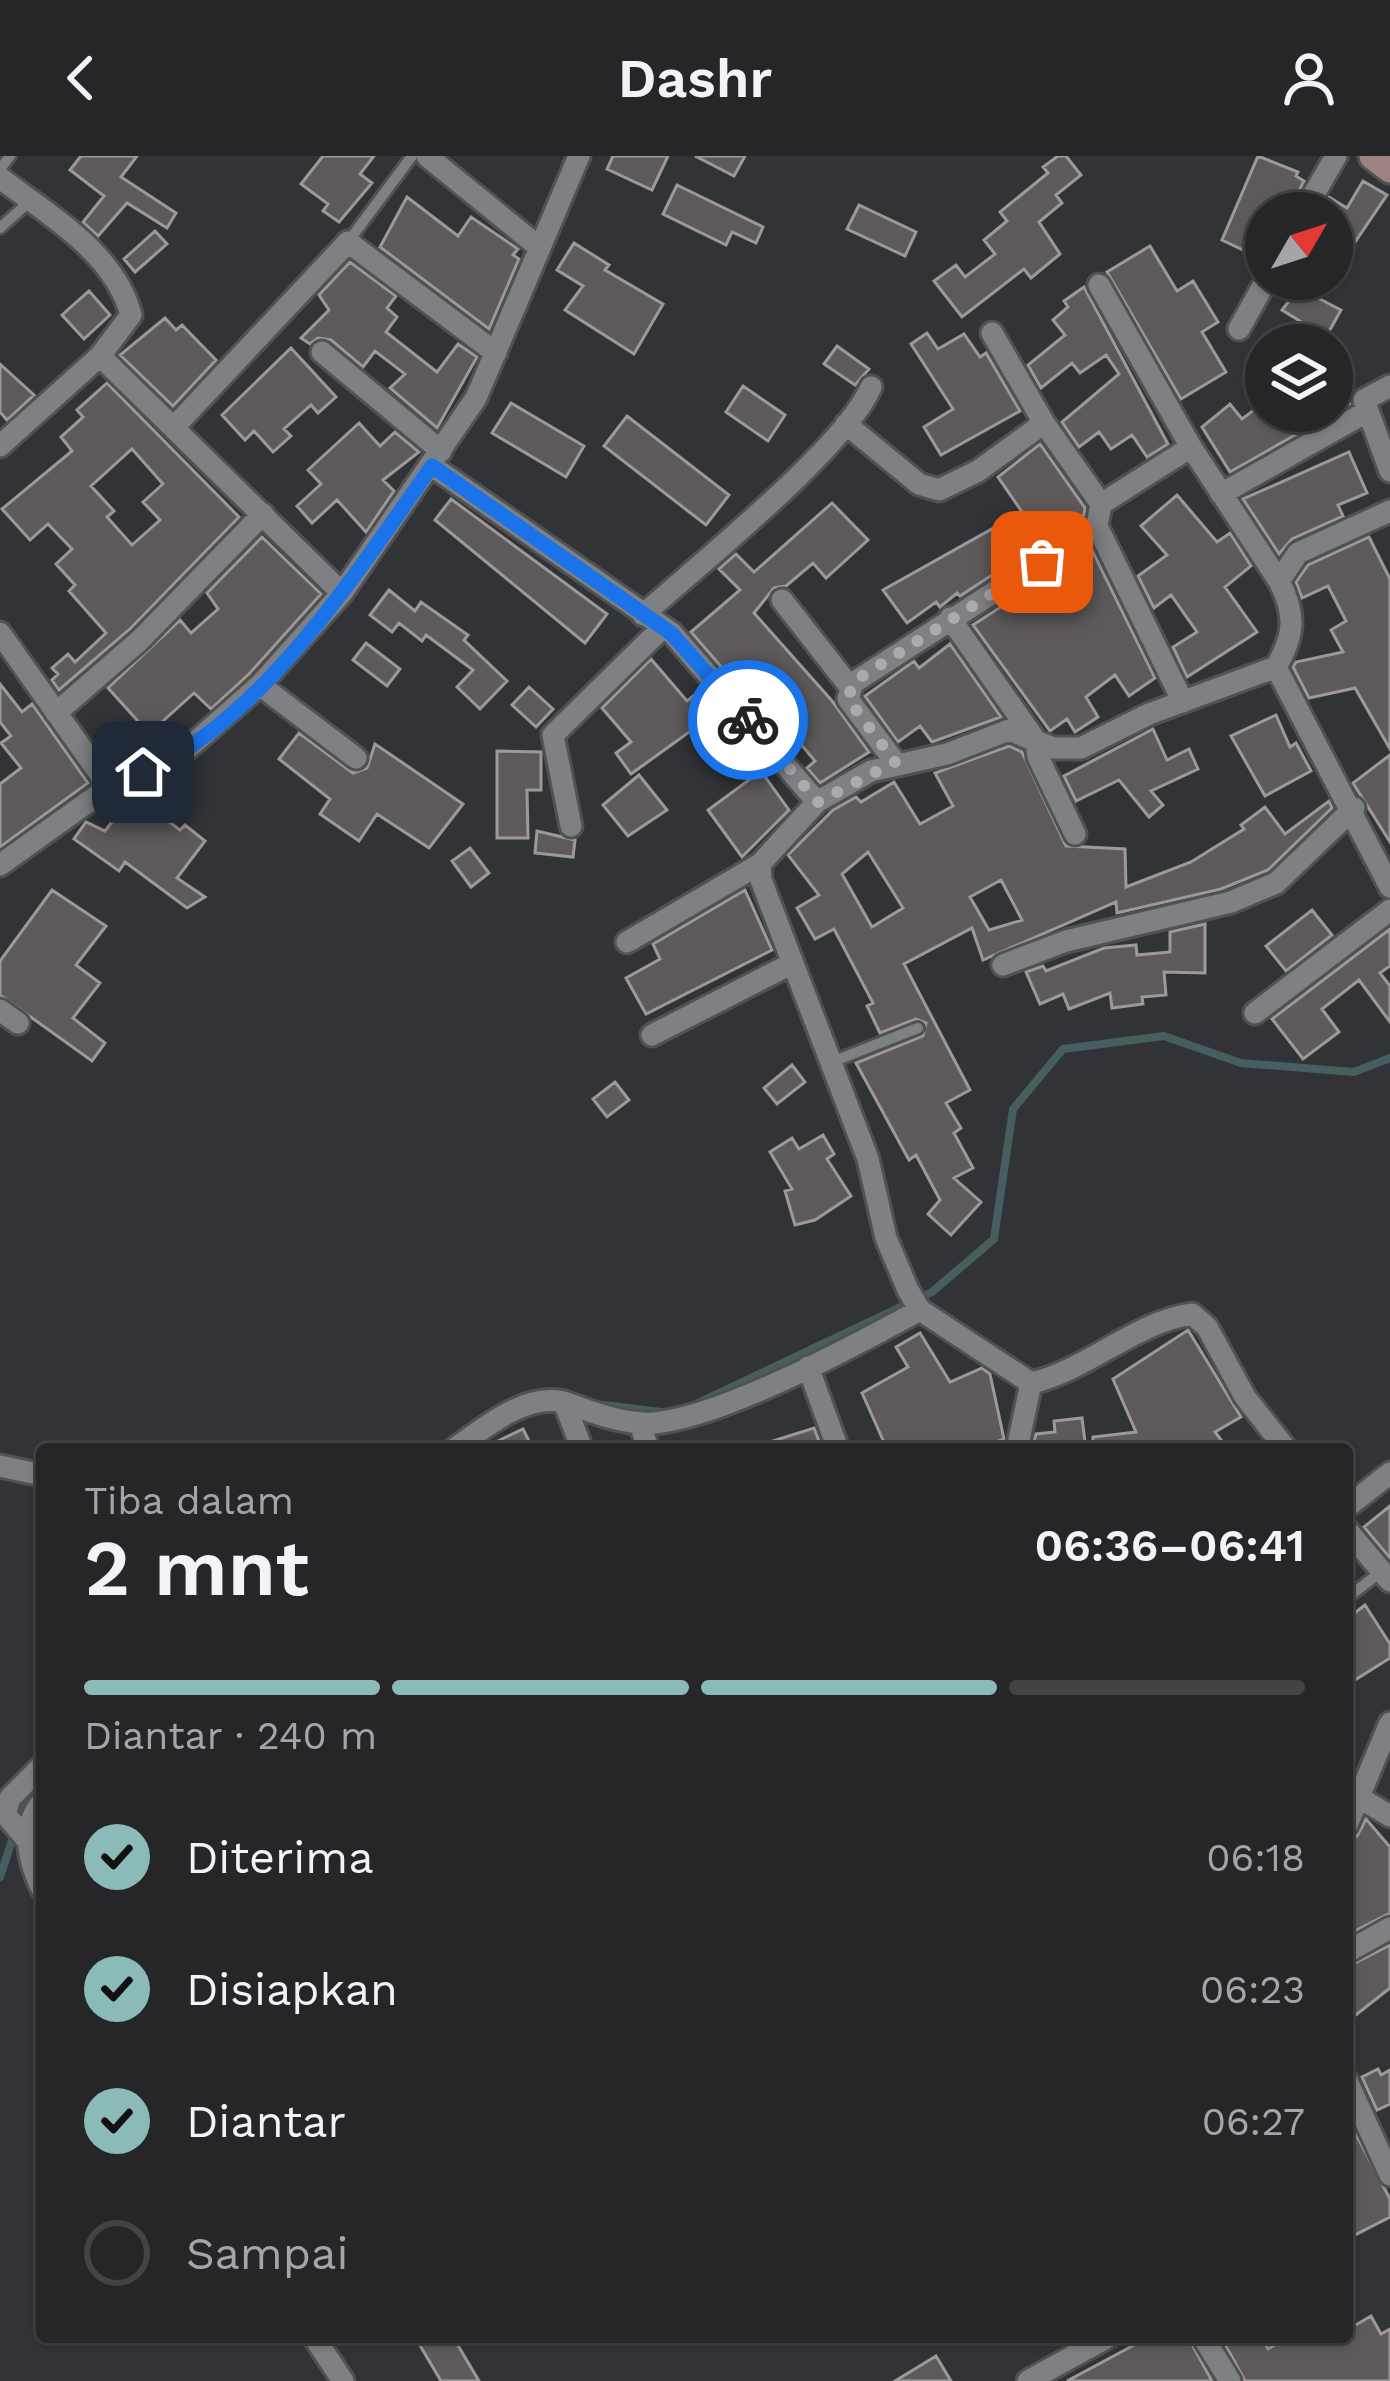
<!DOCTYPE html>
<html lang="id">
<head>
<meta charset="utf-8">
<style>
	:root { --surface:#262628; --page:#2e2e30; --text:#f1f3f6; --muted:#a4a5a8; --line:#424345; --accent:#8bbbb9 }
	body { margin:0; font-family:"Work Sans",sans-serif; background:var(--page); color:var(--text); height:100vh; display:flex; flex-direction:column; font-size:45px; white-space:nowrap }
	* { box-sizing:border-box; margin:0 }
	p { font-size:39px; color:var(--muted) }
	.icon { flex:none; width:66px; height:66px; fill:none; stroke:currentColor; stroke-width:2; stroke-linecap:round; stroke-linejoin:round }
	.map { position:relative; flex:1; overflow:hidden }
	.drawer { position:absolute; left:36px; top:1287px; width:1317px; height:900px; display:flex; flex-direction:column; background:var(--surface); border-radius:12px; box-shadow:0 3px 9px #0004,0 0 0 3px var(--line) }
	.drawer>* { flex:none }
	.needle { width:78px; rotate:51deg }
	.tools { position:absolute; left:1245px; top:36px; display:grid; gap:24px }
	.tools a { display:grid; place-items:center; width:108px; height:108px; border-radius:50%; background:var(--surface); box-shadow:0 3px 9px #0004,0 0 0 3px var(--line); font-size:60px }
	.pin { position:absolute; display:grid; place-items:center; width:102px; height:102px; color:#fff; margin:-51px; border-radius:24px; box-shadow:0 6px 18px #0006 }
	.courier { position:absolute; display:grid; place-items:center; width:120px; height:120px; margin:-60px; border:9px solid #1a73e8; border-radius:50%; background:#fff; color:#222; box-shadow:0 3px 15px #0007 }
	.summary em { font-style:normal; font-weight:600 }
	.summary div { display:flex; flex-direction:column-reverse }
	.summary { display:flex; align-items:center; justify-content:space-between; height:204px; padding:0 48px }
	h1 { font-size:78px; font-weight:600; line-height:90px }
	.bar { display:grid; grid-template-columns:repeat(4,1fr); gap:18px 12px; align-content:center; height:144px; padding:0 48px }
	.bar i { height:15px; border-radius:9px; background:var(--line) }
	.bar .active { background:var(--accent) }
	.bar p { grid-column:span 4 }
	ol { padding:0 48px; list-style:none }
	li { display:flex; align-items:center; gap:36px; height:132px }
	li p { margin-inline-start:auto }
	li .icon { padding:12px; border-radius:50%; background:var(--accent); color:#111; stroke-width:4 }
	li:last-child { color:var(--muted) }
	li i { width:66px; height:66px; border:6px solid var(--line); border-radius:50% }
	header { display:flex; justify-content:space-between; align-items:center; height:156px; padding:0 48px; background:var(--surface); font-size:54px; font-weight:600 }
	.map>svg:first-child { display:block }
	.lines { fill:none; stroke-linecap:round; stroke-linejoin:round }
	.stream { stroke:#465e5f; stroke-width:8 }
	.building { fill:#5e5a5b; stroke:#9d999a; stroke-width:3; fill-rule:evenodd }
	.lane-casing { stroke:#505153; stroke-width:16 }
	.street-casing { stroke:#505153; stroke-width:27 }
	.secondary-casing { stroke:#505153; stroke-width:33 }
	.lane { stroke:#7e8083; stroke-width:10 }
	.street { stroke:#7e8083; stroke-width:21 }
	.secondary { stroke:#9c8282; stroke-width:27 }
	.done { stroke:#aaabac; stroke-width:12; stroke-dasharray:0 21.6 }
	.route { stroke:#1a73e8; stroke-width:15 }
</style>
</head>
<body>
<header><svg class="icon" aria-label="back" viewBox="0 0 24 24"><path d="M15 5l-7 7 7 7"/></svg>Dashr<svg class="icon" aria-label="person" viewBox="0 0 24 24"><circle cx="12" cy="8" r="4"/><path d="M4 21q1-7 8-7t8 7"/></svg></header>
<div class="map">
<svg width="1390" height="2225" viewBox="0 0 1390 2225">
	<rect width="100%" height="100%" fill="#323336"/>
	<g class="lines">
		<path class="stream" d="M535,1237h32
			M698,1247l234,-111 62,-53 19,-130 50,-60 101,-13 77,27 113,9 36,-14
			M604,1249l57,7
			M0,1721l23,-70 19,-20"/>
	</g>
	<path class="building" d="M81,0h56l-16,21 55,36 -9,15 -40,-25 -29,33 -15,-14 21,-26 -34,-26z
		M323,0h51l-14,18 12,9 -33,39 -16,-11 5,-7 -27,-20z
		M613,0h55l-16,34 -45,-21z
		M695,0h50l-11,20z
		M1058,0h8l15,19 -25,20 6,8 -23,19 21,32 -29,24 -7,-9 -62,48 -28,-36 22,-16 9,12 30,-23 -11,-14 23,-19 -7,-9 48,-39 -5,-6z
		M1258,0l40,16 -2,4 8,5 -16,32h-28l-17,37 -21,-10z
		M1363,25l24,14 -55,81v-63h-12l9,-16 18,11z
		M677,29l86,42 -7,16 -24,-11 -6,13 -63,-31z
		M407,41l51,39 13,-19 47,32 -5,6 6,4 -30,70 -109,-82z
		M859,49l57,27 -11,24 -58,-27z
		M155,75l12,13 -32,28 -11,-13z
		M574,87l35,22 -4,5 58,34 -29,50 -69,-44 18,-24 -26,-16z
		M1150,90l27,45 16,-10 25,41 -16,10 24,40 -45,27 -74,-127z
		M350,106l46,34 -9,12 10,9 -11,15 51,40 21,-28 19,13 -40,71 -47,-40 15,-14 -30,-23 -12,16 -32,-27 -13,-2 -8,6 -9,-6 28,-28 -10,-15z
		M1306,123h24l-12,19 23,12 -15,27 -44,-27z
		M1084,131l84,157 -21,13 -15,-22 -21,14 -12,-17 -20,15 -17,-25 57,-48 -13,-19 -26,18 -8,-10 -31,25 -13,-23 37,-30 -12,-15 15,-13 -4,-6z
		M89,135l21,24 -26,24 -22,-24z
		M165,162l11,12 6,-5 34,35 -43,46 -53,-51z
		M927,177l11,16 26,-15 16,23 6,-4 34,58 -79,44 -17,-28 29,-18 -42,-65z
		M837,190l32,23 -14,16 -31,-21z
		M291,192l45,49 -18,16 -7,-8 -27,24 7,7 -18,16 -19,-21 -9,9 -23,-25z
		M0,208l34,31 -27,25 -7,-8z
		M1332,213l18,26v9l-120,68 -28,-45 28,-23 12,15 24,-18v10h10l9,12 17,-12h30z
		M107,227l132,134 -109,112 -71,61 -7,-10 6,-6 -6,-6 16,-14 7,8 31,-29 -37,-42 6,-6 -19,-21 16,-15 -24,-25 -18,16 -28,-31 70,-58 -11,-14 22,-20 -6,-7zM132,293l31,35 -20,18 17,18 -28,25 -25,-28 7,-6 -23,-25z
		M743,230l42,29 -17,26 -42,-29z
		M511,247l73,43 -18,31 -74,-44z
		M627,260l102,79 -23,30 -102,-79z
		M359,267l21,23 15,-14 24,20 -36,28 11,11 -28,41 -29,-32 -25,23 -15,-17 24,-22 -13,-14z
		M1040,288l45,64 -1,7 -124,81 -3,-3 -17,14 -4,-5 -29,21 -24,-33 139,-78 -24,-35z
		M1349,296l18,41 -29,12 5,11 -51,23 -13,15 -36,-55z
		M1177,339l40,47 13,-9 21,33 -26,21 32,45 -70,45 -14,-30 24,-15 -26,-37 -17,13 -16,-32 29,-21 -26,-29z
		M451,343l156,115 -22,29 -150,-123z
		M832,347l36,37 -42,38 -13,-15 -27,23 -12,2 -20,25 79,89 36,50 -49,31 -13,-15 8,-7 -21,-25 11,-10 -41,-47 -21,13 -52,-60 49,-42 -21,-21 17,-15 18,18z
		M262,381l59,57 -72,80 -38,35 -17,-16 -41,37h-7l-38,-42 72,-68 11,13 27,-24 -11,-16z
		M1369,381l21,42v170l-35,-61 -46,10 -16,-31 3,-5 47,-10 -12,-22 15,-9 -18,-35 -26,12 -6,-16 12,-17z
		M1091,392l64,130 -26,18 -14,-21 -29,22 12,20 -23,15 -8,-13 -17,12 -77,-106z
		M389,434l26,21 6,-9 47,33 -4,5 43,41 -27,28 -23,-22 16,-17 -47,-35 -4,6 -23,-18 -7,9 -22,-17z
		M366,487l34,26 -13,17 -34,-26z
		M950,488l51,73 -69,25 -12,-16 -22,16 -33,-46 49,-35 5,7z
		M651,503l36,42 14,-11 16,22 -86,62 -15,-21 15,-11 -29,-34z
		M0,528l22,28 10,-8 56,79 -88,64v-63l21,-16 -20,-25 10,-7 -11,-14z
		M529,531l24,22 -17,18 -24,-22z
		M1276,559l14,32 6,-4 15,28 -46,25 -34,-60z
		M1153,573l14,31 22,-11 9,20 -47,22 12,14 -14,12 -30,-37 -43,21 -12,-25z
		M299,577l54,40 14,-5 8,-24 88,60 -34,44 -52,-34 -18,27 -39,-27 10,-15 -51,-40z
		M1009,590l13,6 44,94 59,3 1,38 65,-25 53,-33 -3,-4 24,-18 20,27 44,-33 3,7 -64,62 -47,19 -104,24 -1,-11 -133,58 -11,-32 -68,36 66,126 -24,13 15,25 -7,5 19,35 -19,10 27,24 -30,33 -23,-21 12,-14 -24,-45 -7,5 -53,-97 67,-27 3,-13 -10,-4 -36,14 -13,-27 6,-3 -39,-74 -19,10 -18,-31 22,-13 -31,-40 45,-45 23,-13 5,5 33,-20 26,42 33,-18 -18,-33zM868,696l35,56 -31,19 -30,-53zM1001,724l21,40 -33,10 -19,-33z
		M497,595l44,1v38h-14l1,48h-31z
		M1390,599v87l-37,-59z
		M761,615l28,39 -47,47 -34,-47z
		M639,619l28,35 -39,26 -25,-31z
		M133,638l47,36 5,-5 20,16 -28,37 28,19 -18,11 -62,-46 -6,9 -45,-32 12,-17 19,9z
		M537,675l38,9 -2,17 -38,-4z
		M470,692l19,25 -18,14 -19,-26z
		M52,734l54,36 -30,39 24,18 -27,35 32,25 -13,18 -92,-66v-34z
		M745,734l27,60 -126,64 -20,-36 34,-19 -7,-15z
		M1312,754l20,25 -46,36 -20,-25z
		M1205,768v49l-41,-1 2,23 -24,2 1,7 -31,4 -2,-15 -41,16 -6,-15 -23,10 -14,-32 17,-6 3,5 58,-23 32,-3 1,10 33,-3v-20z
		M1390,773v37l-10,7 10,13v36l-31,-42 -37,29 17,23 -36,27 -31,-40z
		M792,909l13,17 -28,22 -13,-16z
		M615,926l14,18 -22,17 -14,-18z
		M823,979l11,19 -7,5 24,37 -36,24 -20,5 -10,-34 7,-2 -22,-37 22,-14 7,11z
		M1188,1174l53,87 -26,15 13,17h-135v-12l43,-5 -23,-53z
		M920,1177l30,49 32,-14 8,6 14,65 -27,10h-90l-25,-56 46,-26 -12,-20z
		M1082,1262l4,31h-54l4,-15 19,-2 -1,-11z
		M814,1272l8,21h-62v-4z
		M523,1273l10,20h-52z
		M1390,1350v52l-26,-31z
		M1365,1449l25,39v14l-43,27v-66z
		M1366,1663l24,28v66l-43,22v-95l10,-4z
		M1390,1789v43l-43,34v-55z
		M1378,1913l3,6 9,-5v34l-13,6 -15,-33z
		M1347,1961l43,82v18l-43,22z
		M1371,2160l10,18 9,-5v52h-145l-24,-44h40l7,12 20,-12h59v-7z
		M415,2181h38l26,44h-38z
		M1132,2181h56l24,44h-145l69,-37z
		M936,2200l15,25h-56z"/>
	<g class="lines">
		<defs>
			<path id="lane" d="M0,13l10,-13
				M0,72l30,-27
				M348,86l64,-86
				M832,906l86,-34
				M1347,1442l35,-27"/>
			<path id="street" d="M427,0l113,92
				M0,22c49,37 115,75 131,137l-31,41 -100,90
				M1303,57l33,-57
				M1099,129l92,162 88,134
				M1239,173l28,-50
				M992,177l52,90 57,81
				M322,196l119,99
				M100,200l242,237
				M1390,230l-26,14 26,71
				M846,268l73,60 20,6 39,-19 66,-48
				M176,269l172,-183 148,111
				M432,310l240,167 145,169
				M1221,338l147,-83
				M1097,370l86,176
				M782,444l68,87
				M643,459c55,-50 202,-167 228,-228
				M950,462l86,123 2,16 37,77
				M0,477l109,154
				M1276,511l114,220
				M260,529l96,73
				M56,557l84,-73 123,-126
				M895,606l-47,-63 5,-16 244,-157 4,-22 90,-57
				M571,670l-18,-91 109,-107
				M0,709l109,-78 68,-29 83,-73 82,-92 134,-195 103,-242
				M627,786l133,-78
				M1003,809l63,-24 165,-39 45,-19 78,-75
				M0,854l18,13
				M1255,857l135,-103
				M652,879l141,-72
				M808,1211l30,82
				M1031,1227l-111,-73 -12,-20 -22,-52 -18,-79 -107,-279 -1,-16 57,-62 54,-31 76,-17 62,-24 44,18h28l68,-34 127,-47c19,-32 20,-53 3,-86l19,-28 92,-42
				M1031,1227c57,-13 104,-61 161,-69l15,13 38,70 41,52
				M564,1246c27,10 61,23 90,21 72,-7 201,-78 266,-113
				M640,1267l8,26
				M454,1293c30,-21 71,-56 110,-47l18,47
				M1017,1293l14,-66
				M0,1310l42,9
				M1347,1351l43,-34
				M1347,1374l43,51
				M1360,1642l30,18
				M42,1646c-21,25 -14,58 0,87
				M1347,1669l43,-102
				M28,1685l-23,-27 5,-16 32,-32
				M1347,1796l43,-24
				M1347,1925l43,94
				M314,2181l29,44
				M1203,2181l27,44
				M1028,2225l80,-44"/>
			<path id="secondary" d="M1373,0l17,13"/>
		</defs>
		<use href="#lane" class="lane-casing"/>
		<use href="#street" class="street-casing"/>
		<use href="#secondary" class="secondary-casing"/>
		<use href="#lane" class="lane"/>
		<use href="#street" class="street"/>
		<use href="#secondary" class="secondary"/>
	</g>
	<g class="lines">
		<path class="done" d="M748,564l70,82 77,-40 -47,-63 5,-17 189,-120"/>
		<path class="route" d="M143,616c119,-50 216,-203 289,-306l240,168 76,86"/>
	</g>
</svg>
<div class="tools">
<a><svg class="needle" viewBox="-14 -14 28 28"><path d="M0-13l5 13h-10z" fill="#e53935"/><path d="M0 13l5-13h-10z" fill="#a4a5a8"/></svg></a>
<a><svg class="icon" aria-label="layers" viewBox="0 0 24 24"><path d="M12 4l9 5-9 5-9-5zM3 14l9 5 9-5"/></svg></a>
</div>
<div class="pin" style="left:1042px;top:406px;background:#ea580c"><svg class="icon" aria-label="bag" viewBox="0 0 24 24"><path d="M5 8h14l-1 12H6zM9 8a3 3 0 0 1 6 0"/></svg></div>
<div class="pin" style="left:143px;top:616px;background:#1f2937"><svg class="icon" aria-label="home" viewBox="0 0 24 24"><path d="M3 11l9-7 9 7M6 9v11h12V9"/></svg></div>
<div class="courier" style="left:748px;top:564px"><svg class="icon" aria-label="bike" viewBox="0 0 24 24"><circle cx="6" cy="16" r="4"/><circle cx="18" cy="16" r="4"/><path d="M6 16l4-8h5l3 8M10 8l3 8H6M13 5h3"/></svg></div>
<section class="drawer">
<div class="summary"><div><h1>2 mnt</h1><p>Tiba dalam</p></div><em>06:36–06:41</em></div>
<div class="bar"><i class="active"></i><i class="active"></i><i class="active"></i><i></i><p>Diantar · 240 m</p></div>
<ol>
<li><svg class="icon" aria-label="check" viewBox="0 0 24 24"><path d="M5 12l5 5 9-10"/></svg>Diterima<p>06:18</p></li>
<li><svg class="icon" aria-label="check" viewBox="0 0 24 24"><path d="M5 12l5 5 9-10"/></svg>Disiapkan<p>06:23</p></li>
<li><svg class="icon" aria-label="check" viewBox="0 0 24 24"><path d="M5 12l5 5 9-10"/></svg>Diantar<p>06:27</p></li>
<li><i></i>Sampai</li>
</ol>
</section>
</div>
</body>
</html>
